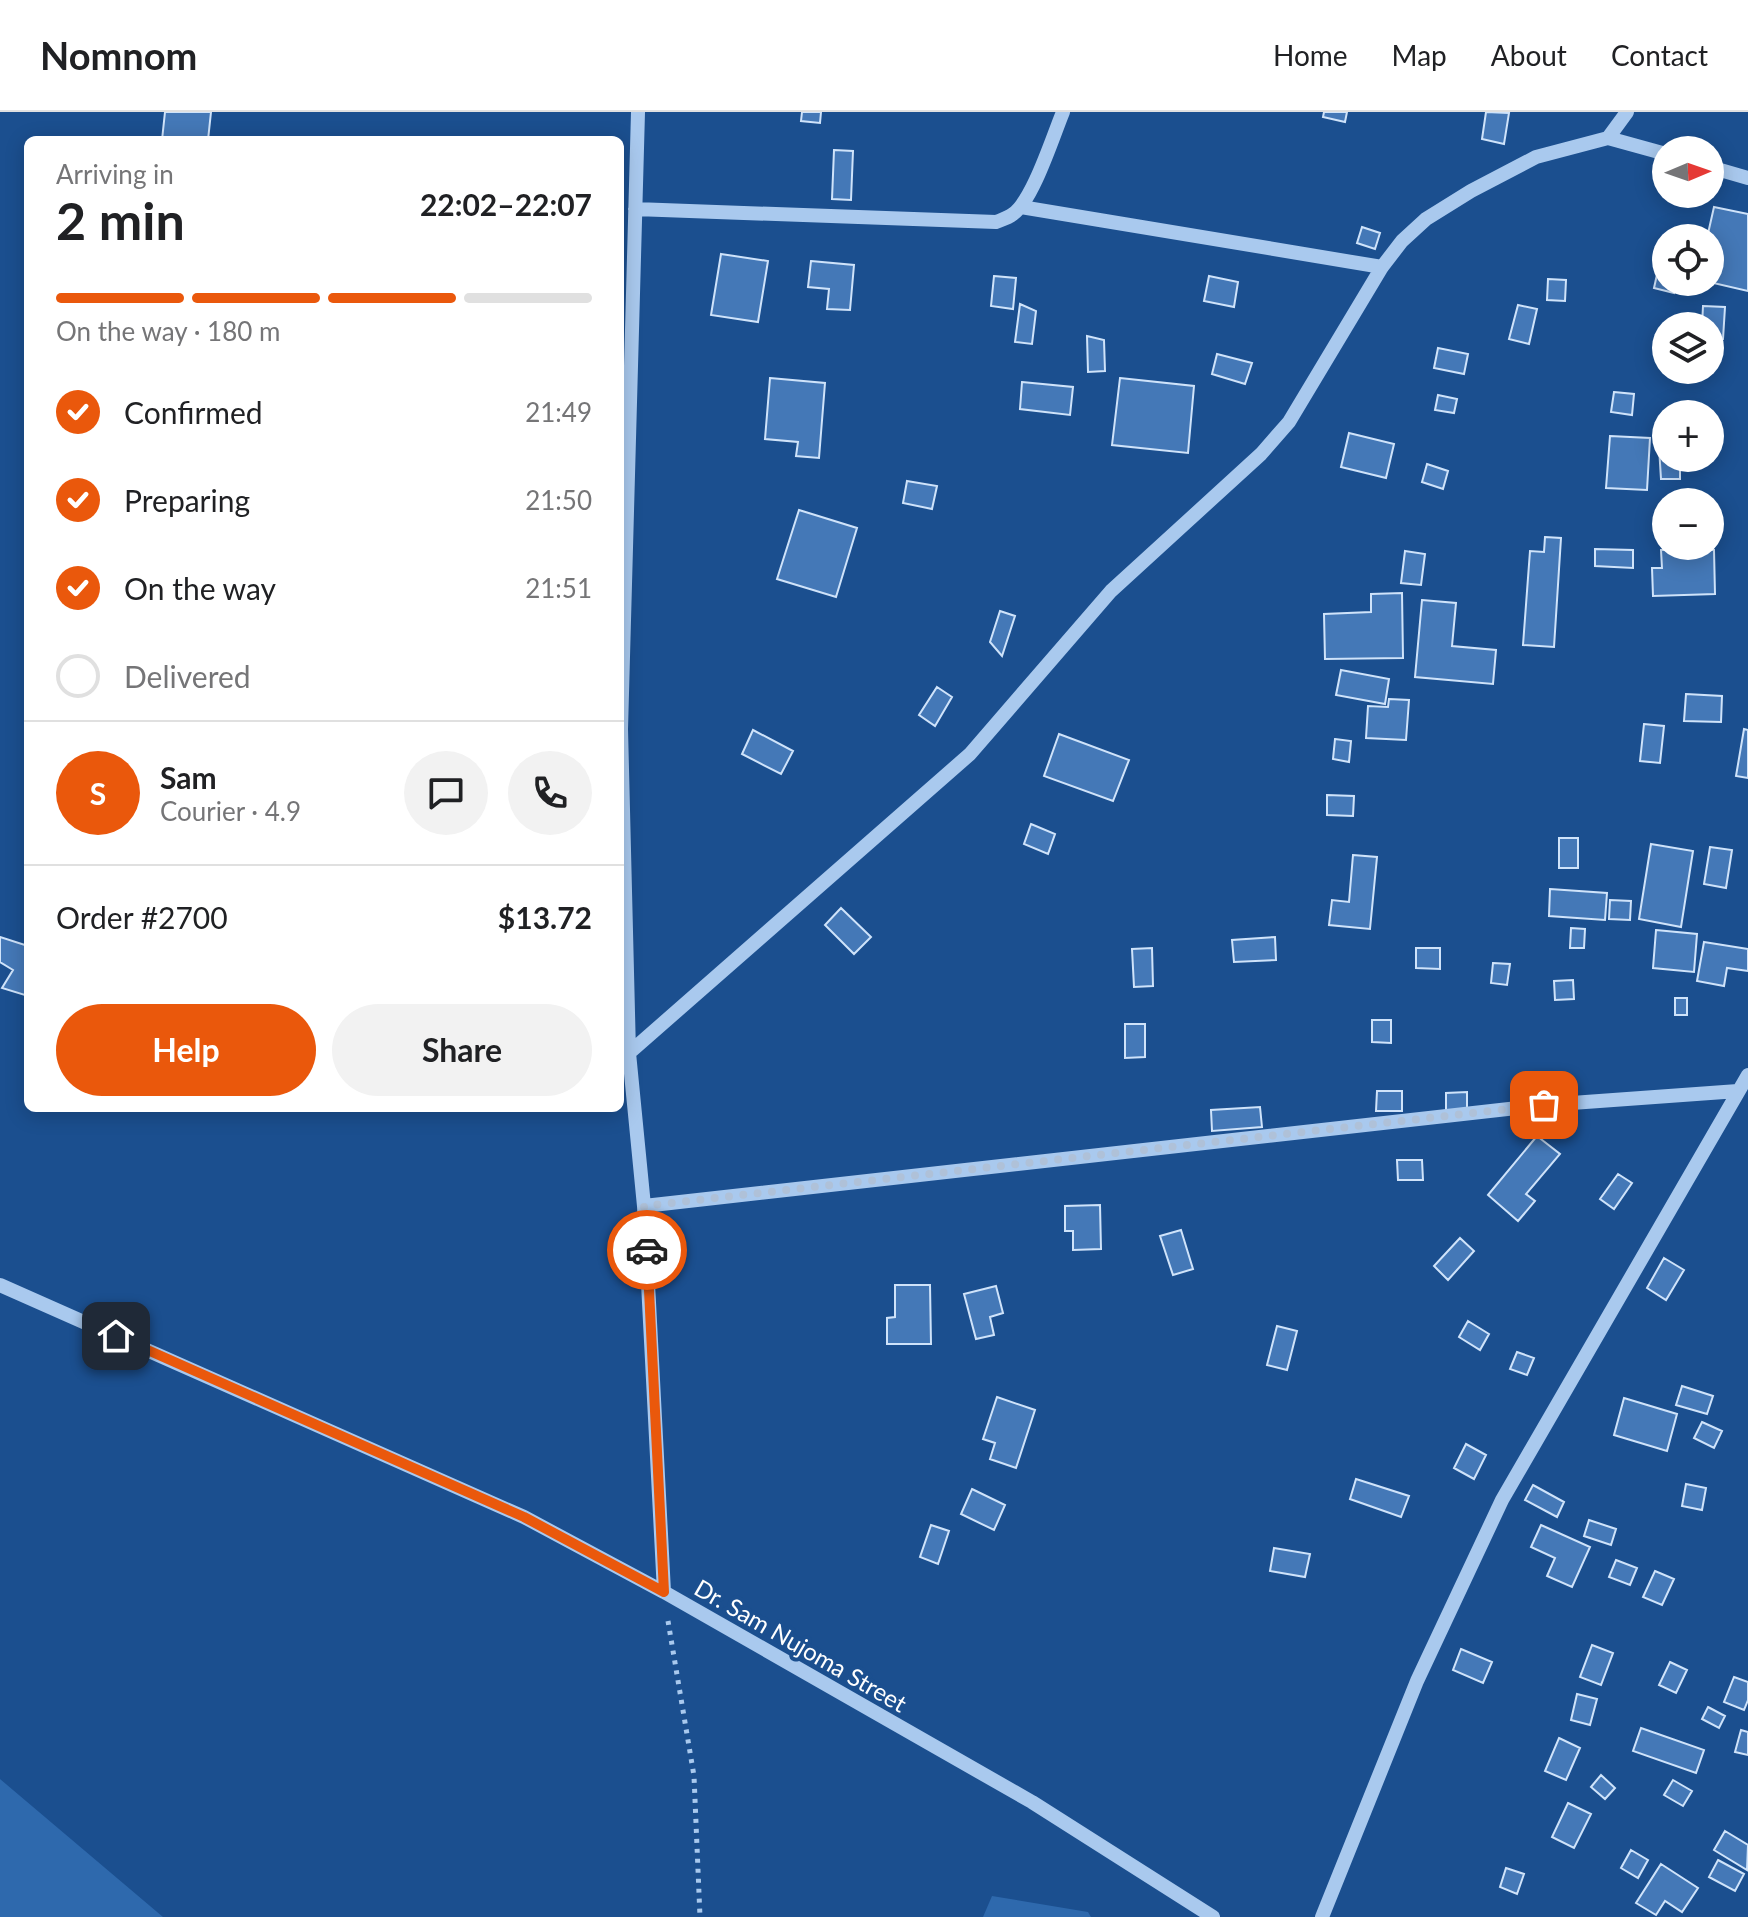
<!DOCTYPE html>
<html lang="en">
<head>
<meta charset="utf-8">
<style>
	:root { --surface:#fff; --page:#f2f2f2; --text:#202124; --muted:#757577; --line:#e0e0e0; --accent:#ea580c }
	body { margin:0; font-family:Lato,sans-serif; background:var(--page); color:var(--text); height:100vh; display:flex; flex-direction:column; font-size:30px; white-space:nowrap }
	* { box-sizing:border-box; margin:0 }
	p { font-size:26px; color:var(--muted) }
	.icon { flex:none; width:44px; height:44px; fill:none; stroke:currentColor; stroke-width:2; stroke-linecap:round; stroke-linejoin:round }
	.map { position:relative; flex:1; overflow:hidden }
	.side { position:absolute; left:24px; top:24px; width:600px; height:976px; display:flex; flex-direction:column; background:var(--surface); border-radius:12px; box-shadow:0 4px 20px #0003 }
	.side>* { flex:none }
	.needle { width:52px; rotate:88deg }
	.tools { position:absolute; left:1652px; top:24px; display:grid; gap:16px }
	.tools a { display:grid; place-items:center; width:72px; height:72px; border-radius:50%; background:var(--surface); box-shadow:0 4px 20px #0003; font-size:40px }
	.pin { position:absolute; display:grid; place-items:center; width:68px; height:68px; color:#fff; margin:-34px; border-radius:16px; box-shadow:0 4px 12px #0006 }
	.courier { position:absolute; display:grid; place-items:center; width:80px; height:80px; margin:-40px; border:6px solid #ea580c; border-radius:50%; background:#fff; color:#222; box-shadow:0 2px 10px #0007 }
	.head em { font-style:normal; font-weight:700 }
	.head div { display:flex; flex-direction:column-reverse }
	.head { display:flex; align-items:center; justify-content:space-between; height:136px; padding:0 32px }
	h1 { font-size:52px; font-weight:700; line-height:60px }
	.bar { display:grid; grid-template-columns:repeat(4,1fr); gap:12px 8px; align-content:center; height:96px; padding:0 32px }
	.bar i { height:10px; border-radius:6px; background:var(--line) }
	.bar .selected { background:var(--accent) }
	.bar p { grid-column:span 4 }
	.line { display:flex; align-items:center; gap:20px; padding:0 32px; border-top:2px solid var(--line) }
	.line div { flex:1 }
	.round { display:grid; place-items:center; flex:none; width:84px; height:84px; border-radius:42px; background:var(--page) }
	ol { padding:0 32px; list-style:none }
	li { display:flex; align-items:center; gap:24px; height:88px }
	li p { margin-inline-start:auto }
	li .icon { padding:8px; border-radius:50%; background:var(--accent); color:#fff; stroke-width:4 }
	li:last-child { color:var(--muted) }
	li i { width:44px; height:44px; border:4px solid var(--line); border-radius:50% }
	.action { display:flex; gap:16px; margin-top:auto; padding:16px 32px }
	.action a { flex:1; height:92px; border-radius:48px; background:var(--accent); color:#fff; font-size:32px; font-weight:700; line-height:92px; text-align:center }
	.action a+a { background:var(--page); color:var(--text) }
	header { display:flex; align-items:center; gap:48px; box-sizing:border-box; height:112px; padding:0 40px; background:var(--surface); border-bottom:2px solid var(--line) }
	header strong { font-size:38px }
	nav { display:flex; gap:44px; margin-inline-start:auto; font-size:28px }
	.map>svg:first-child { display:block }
	.green { fill:#2e69ad }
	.building { fill:#4478b7; stroke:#cfe3fa; stroke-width:2 }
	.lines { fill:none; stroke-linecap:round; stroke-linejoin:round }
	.path { stroke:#a9c9ee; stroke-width:5; stroke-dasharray:4 6; stroke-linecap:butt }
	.minor { stroke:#a9c9ee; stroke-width:14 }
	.done { stroke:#afc1d8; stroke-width:8; stroke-dasharray:0 14.4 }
	.route { stroke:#ea580c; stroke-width:10 }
	.labels { text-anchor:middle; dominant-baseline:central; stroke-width:8; stroke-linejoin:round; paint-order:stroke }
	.street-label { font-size:24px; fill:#fff; stroke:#1b4f8f }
</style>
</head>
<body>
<header>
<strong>Nomnom</strong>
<nav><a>Home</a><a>Map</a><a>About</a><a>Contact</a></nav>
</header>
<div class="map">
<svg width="1748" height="1805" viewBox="0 0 1748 1805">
	<rect width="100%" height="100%" fill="#1b4f8f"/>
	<path class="green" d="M0,1667l163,138h-163z
		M992,1784l96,16 3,5h-108z"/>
	<path class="building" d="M165,0h46l-3,28h-46z
		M802,0h19l-1,11 -19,-2z
		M1324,0h23l-2,10 -22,-5z
		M1486,0l23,1 -5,31 -22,-5z
		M834,38l19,1 -2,49 -19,-1z
		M1714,95l34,7v77l-39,-9 1,-44h-3z
		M1362,115l18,6 -5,16 -18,-6z
		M721,142l47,7 -10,61 -47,-7z
		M811,149l43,4 -4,45 -23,-1 2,-20 -21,-2z
		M1660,149l6,1v20h10l-2,11 -20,-5z
		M994,164l22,2 -3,31 -22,-3z
		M1209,164l29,6 -4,25 -30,-6z
		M1548,167l18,1 -1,21 -18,-1z
		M1020,192l16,7 -4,33 -17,-2z
		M1518,193l19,4 -8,35 -20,-5z
		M1703,194l22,1 -2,32 -13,-1v-12h-8z
		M1087,224l17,4 1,31 -17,1z
		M1438,236l30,6 -4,20 -30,-6z
		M1217,242l35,9 -7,21 -33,-10z
		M770,266l55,5 -6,75 -23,-2 2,-14 -33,-3z
		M1120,266l74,8 -6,67 -76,-8z
		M1022,270l51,5 -3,28 -50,-6z
		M1614,280l20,2 -2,21 -21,-3z
		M1438,283l19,4 -3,14 -19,-3z
		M1349,321l45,11 -8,34 -45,-11z
		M1610,324l40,2 -3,52 -41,-2z
		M1659,335h7v11h14v21h-19z
		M1427,352l21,7 -5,18 -21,-7z
		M907,369l30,5 -5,23 -29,-6z
		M799,398l58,18 -21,69 -59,-18z
		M1545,425l16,1 -7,109 -31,-2 7,-94 14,1z
		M1674,434h21v4h19l1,44 -62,2 -1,-28h10l-1,-18h13z
		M1595,437l38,1v18l-38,-2z
		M1405,439l20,3 -4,31 -20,-2z
		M1402,481l1,65 -78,1 -1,-45 47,-2v-18z
		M1422,488l34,3 -4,43 44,4 -3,34 -78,-7z
		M1000,499l15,5 -13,40 -12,-14z
		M1341,558l48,9 -4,25 -49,-9z
		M937,575l15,10 -17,29 -16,-11z
		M1686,582l36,2 -1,26 -37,-1z
		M1389,587l20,1 -3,40 -40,-2 2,-32 20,1z
		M1644,612l20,2 -4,37 -20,-2z
		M1744,617l4,1v48l-12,-2z
		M753,618l40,21 -12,23 -39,-20z
		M1059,622l70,26 -16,41 -69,-25z
		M1335,627l16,2 -2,21 -16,-3z
		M1327,683l27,1 -1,20 -26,-1z
		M1031,712l24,10 -7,20 -24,-10z
		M1559,726h19v30h-19z
		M1651,732l42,7 -12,76 -42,-8z
		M1710,735l22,3 -6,38 -22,-4z
		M1353,743l24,2 -7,72 -41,-4 3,-25 17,2z
		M1550,777l57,4 -2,27 -56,-4z
		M1610,788l21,1 -1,19 -21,-1z
		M841,796l30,29 -17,17 -29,-29z
		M1571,816l14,1 -1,19h-14z
		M1656,818l41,4 -3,38 -41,-4z
		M0,825l28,9v50l-26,-8 11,-18 -13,-8z
		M1275,825l1,23 -42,2 -2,-22z
		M1704,830l44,7v22l-21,-3 -3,18 -27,-5z
		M1152,836l1,38 -19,1 -2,-38z
		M1416,836h24v21l-24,-1z
		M1493,851l17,1 -3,21 -16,-2z
		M1573,868l1,19 -19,1 -1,-19z
		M1675,886h12v17h-12z
		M1372,908h19v23l-19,-1z
		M1125,912h20v33l-20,1z
		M1377,979h25v20h-26z
		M1467,980v21h-21v-20z
		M1260,995l2,20 -50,4 -1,-21z
		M1537,1024l23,18 -34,40 9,7 -17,20 -30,-26z
		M1397,1048h25l1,20h-25z
		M1618,1062l14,9 -18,26 -14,-10z
		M1100,1093l1,44 -28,1v-19h-8v-25z
		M1181,1118l12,39 -20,6 -13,-39z
		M1460,1126l14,13 -26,29 -14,-14z
		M1664,1146l20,12 -18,30 -19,-12z
		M895,1173h35l1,59h-44v-26l8,-1z
		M996,1174l7,27 -13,4 4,18 -18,4 -12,-45z
		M1468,1209l21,13 -9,16 -21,-13z
		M1277,1214l20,5 -10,39 -20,-5z
		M1517,1240l17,6 -7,17 -17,-6z
		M1682,1274l31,10 -6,18 -31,-9z
		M997,1285l38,13 -19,58 -26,-9 5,-16 -12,-4z
		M1624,1286l53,16 -10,37 -53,-16z
		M1702,1310l20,9 -8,17 -20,-10z
		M1466,1332l20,11 -12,24 -20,-11z
		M1356,1367l53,17 -8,21 -51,-18z
		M1686,1372l20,4 -4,22 -20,-4z
		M1533,1373l31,17 -7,15 -32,-17z
		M972,1377l33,16 -11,25 -33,-16z
		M1589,1408l27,9 -5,16 -27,-9z
		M931,1413l18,6 -11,33 -18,-7z
		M1541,1413l49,22 -18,40 -25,-11 8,-18 -24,-11z
		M1274,1436l36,6 -5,23 -35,-6z
		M1616,1448l21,8 -7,17 -21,-8z
		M1655,1459l19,8 -12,26 -19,-8z
		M1592,1533l21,8 -12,32 -21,-8z
		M1461,1537l31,13 -9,21 -30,-13z
		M1670,1550l17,8 -11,23 -17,-8z
		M1734,1565l14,5v18l-4,10 -20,-8z
		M1577,1582l20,5 -7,26 -19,-5z
		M1708,1595l17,9 -6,12 -17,-9z
		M1641,1616l63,22 -8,23 -63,-22z
		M1741,1618l7,2v23l-13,-3z
		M1559,1626l21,10 -14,32 -21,-9z
		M1601,1663l14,13 -10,11 -14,-12z
		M1673,1668l19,11 -9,15 -19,-11z
		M1568,1691l23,11 -17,34 -22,-11z
		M1725,1719l23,14 -1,25 -33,-20z
		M1631,1738l17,10 -10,18 -17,-10z
		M1718,1748l26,14 -9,17 -26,-14z
		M1661,1752l37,24 -16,24 -17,-11 -9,14 -20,-12z
		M1506,1756l18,6 -7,20 -17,-7z"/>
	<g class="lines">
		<path class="path" d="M668,1509l26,155 6,141"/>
		<path class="minor" d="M638,0l-17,617 8,324 15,153 20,386
			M1608,26l19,-26
			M1710,55l38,11
			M1021,95l361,60
			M635,97l361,13c5,-2 12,-4 17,-8 20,-14 40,-78 50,-102
			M629,941l341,-299 141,-163 150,-137 28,-32 93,-155 20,-26 24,-22 45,-28 65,-34 72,-19 58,16
			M644,1094l900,-101 194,-14
			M0,1173l524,232 140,75 368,210 181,115
			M1322,1805l95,-236 85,-181 246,-425"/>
	</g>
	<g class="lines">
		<path class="done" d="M647,1138l-3,-44 900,-101"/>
		<path class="route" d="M116,1224l408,181 140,75 -17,-342"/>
	</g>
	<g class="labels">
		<g class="street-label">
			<text transform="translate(801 1533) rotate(30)">Dr. Sam Nujoma Street</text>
		</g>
	</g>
</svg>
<div class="tools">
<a><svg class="needle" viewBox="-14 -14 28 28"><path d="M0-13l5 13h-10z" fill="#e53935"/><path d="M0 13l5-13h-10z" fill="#757577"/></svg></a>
<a><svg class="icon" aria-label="locate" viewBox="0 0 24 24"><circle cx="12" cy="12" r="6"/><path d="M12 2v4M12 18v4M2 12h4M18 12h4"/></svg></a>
<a><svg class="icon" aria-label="layers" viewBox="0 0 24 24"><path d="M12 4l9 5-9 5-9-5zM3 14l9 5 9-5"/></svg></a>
<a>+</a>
<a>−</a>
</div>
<div class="pin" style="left:1544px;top:993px;background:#ea580c"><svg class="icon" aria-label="bag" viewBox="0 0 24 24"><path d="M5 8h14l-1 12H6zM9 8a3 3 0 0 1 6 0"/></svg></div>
<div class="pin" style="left:116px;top:1224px;background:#1f2937"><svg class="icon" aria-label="home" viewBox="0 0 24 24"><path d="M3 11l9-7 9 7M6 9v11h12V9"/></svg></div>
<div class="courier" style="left:647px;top:1138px"><svg class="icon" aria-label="car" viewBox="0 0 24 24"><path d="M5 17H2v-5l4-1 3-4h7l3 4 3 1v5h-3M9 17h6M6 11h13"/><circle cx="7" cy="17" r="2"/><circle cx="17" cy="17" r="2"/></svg></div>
<section class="side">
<div class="head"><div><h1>2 min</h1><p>Arriving in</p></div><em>22:02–22:07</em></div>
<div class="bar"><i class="selected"></i><i class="selected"></i><i class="selected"></i><i></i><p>On the way · 180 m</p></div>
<ol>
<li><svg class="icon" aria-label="check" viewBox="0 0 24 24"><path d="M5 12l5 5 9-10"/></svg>Confirmed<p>21:49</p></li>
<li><svg class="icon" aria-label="check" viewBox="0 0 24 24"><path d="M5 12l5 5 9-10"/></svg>Preparing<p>21:50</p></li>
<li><svg class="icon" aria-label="check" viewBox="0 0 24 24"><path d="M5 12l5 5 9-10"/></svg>On the way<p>21:51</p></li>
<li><i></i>Delivered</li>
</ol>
<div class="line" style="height:144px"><b class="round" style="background:var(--accent);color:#fff">S</b><div><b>Sam</b><p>Courier · 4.9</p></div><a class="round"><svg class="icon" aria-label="chat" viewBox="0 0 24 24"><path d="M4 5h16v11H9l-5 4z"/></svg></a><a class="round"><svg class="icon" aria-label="phone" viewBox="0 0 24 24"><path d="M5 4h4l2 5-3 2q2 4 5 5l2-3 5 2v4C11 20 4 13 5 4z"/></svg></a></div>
<div class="line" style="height:104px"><div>Order #2700</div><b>$13.72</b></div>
<div class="action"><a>Help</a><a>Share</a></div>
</section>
</div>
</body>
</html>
